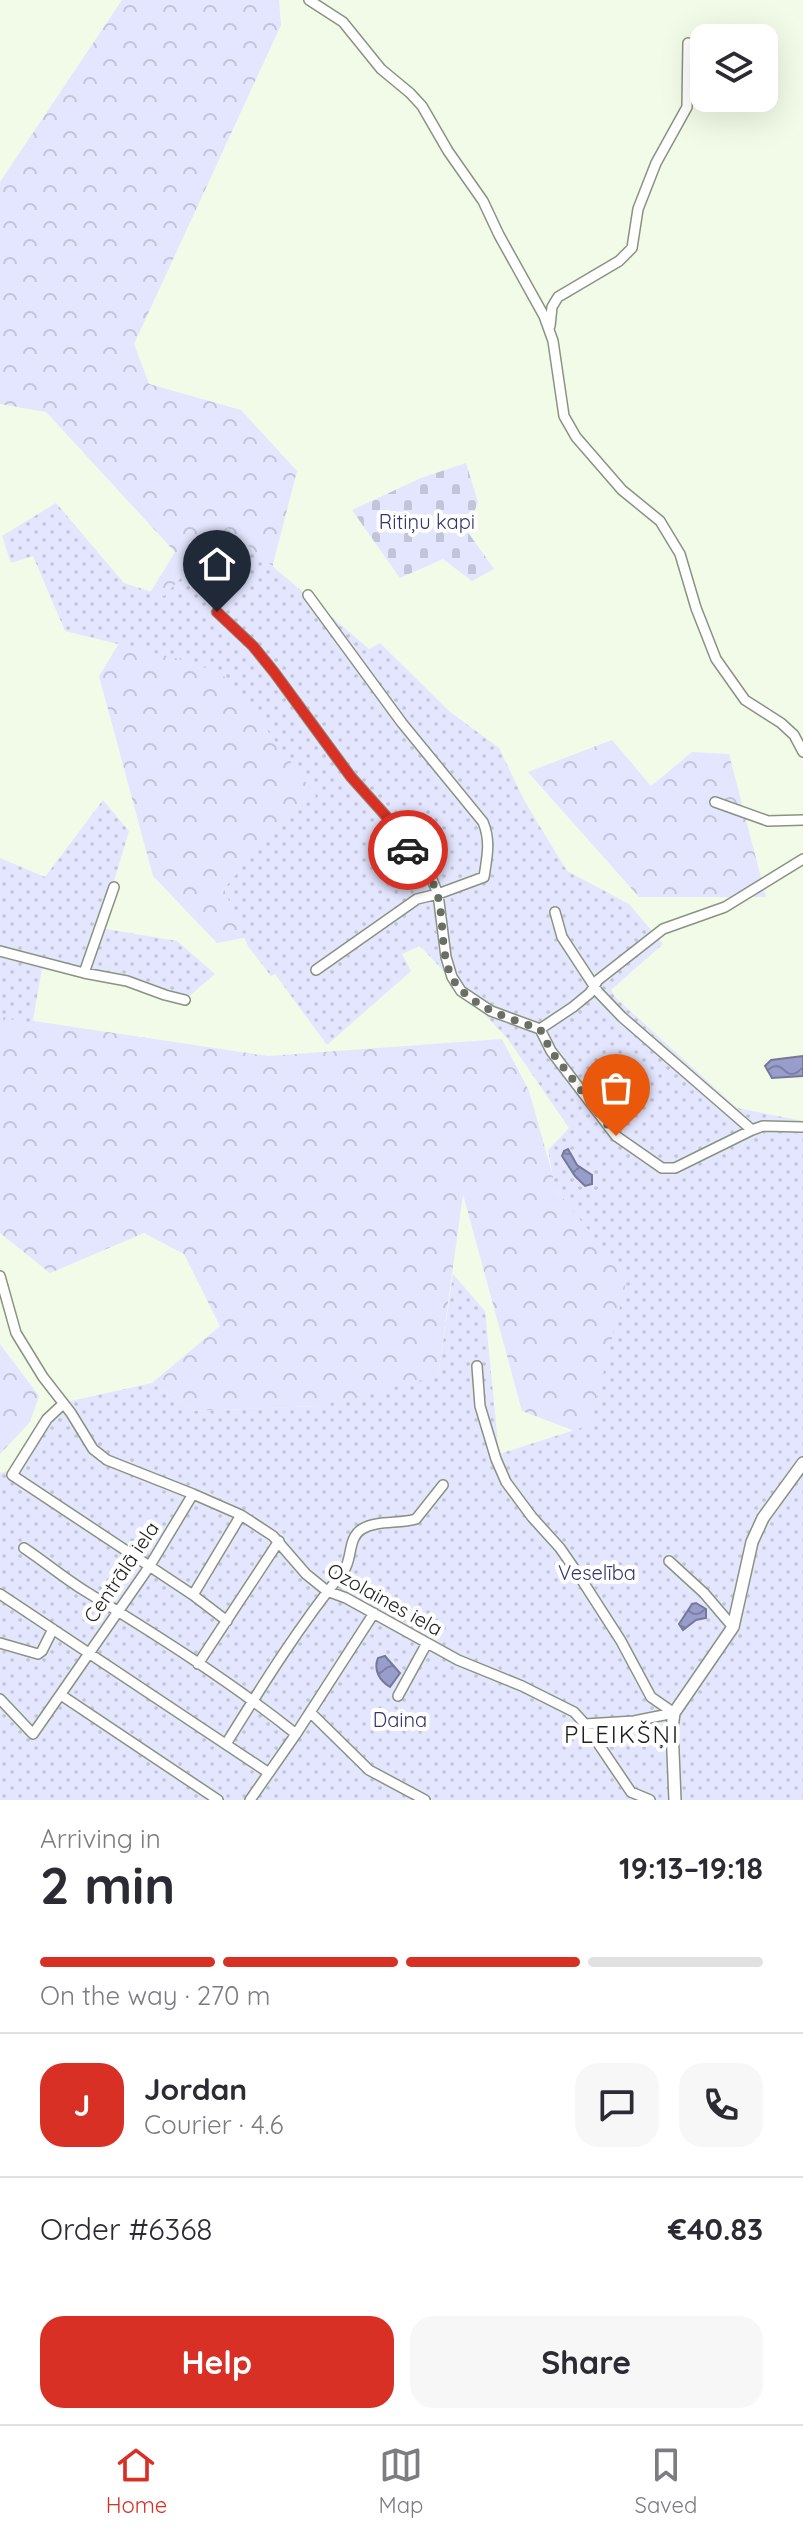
<!DOCTYPE html>
<html lang="en">
<head>
<meta charset="utf-8">
<style>
	:root { --surface:#fff; --page:#f7f7f7; --text:#2b2b33; --muted:#7c7c81; --line:#e1e1e2; --accent:#d93025 }
	body { margin:0; font-family:Quicksand,sans-serif; background:var(--page); color:var(--text); height:100vh; display:flex; flex-direction:column; font-size:30px; white-space:nowrap }
	* { box-sizing:border-box; margin:0 }
	p { font-size:26px; color:var(--muted) }
	.icon { flex:none; width:44px; height:44px; fill:none; stroke:currentColor; stroke-width:2; stroke-linecap:round; stroke-linejoin:round }
	.map { position:relative; height:1800px; overflow:hidden }
	.drawer { display:flex; flex-direction:column; background:var(--surface); flex:1 }
	.drawer>* { flex:none }
	.controls { position:absolute; left:690px; top:24px; display:grid; gap:16px }
	.controls a { display:grid; place-items:center; width:88px; height:88px; border-radius:16px; background:var(--surface); box-shadow:0 8px 32px #0002; font-size:40px }
	.pin { position:absolute; display:grid; place-items:center; width:68px; height:68px; color:#fff; margin:-82px -34px; border-radius:50% 50% 50% 0; rotate:-45deg; box-shadow:0 0 8px #0007 }
	.pin .icon { rotate:45deg }
	.courier { position:absolute; display:grid; place-items:center; width:80px; height:80px; margin:-40px; border:6px solid #d93025; border-radius:50%; background:#fff; color:#222; box-shadow:0 2px 10px #0007 }
	.summary em { font-style:normal; font-weight:700 }
	.summary div { display:flex; flex-direction:column-reverse }
	.summary { display:flex; align-items:center; justify-content:space-between; height:136px; padding:0 40px }
	h1 { font-size:52px; font-weight:700; line-height:60px }
	.bar { display:grid; grid-template-columns:repeat(4,1fr); gap:12px 8px; align-content:center; height:96px; padding:0 40px }
	.bar i { height:10px; border-radius:6px; background:var(--line) }
	.bar .active { background:var(--accent) }
	.bar p { grid-column:span 4 }
	.line { display:flex; align-items:center; gap:20px; padding:0 40px; border-top:2px solid var(--line) }
	.line div { flex:1 }
	.round { display:grid; place-items:center; flex:none; width:84px; height:84px; border-radius:24px; background:var(--page) }
	.action { display:flex; gap:16px; margin-top:auto; padding:16px 40px }
	.action a { flex:1; height:92px; border-radius:24px; background:var(--accent); color:#fff; font-size:32px; font-weight:700; line-height:92px; text-align:center }
	.action a+a { background:var(--page); color:var(--text) }
	.menu { display:flex; justify-content:space-around; align-items:center; height:112px; border-top:2px solid var(--line); background:var(--surface); font-size:22px; color:var(--muted) }
	.menu a { display:grid; justify-items:center; gap:4px }
	.menu .active { color:var(--accent) }
	.map>svg:first-child { display:block }
	.forest { fill:url(#forest-crowns) }
	.cemetery { fill:url(#cemetery-stones) }
	.garden { fill:url(#garden-dots) }
	.water { fill:url(#water-waves); stroke:#757896; stroke-width:2 }
	.lines { fill:none; stroke-linecap:round; stroke-linejoin:round }
	.minor-casing { stroke:#8a9380; stroke-width:12 }
	.tertiary-casing { stroke:#8a9380; stroke-width:14 }
	.minor { stroke:#fff; stroke-width:9 }
	.tertiary { stroke:#fff; stroke-width:11 }
	.done { stroke:#6a6f63; stroke-width:8; stroke-dasharray:0 14.4 }
	.route { stroke:#d93025; stroke-width:10 }
	.labels { text-anchor:middle; dominant-baseline:central; stroke-width:8; stroke-linejoin:round; paint-order:stroke }
	.park-label { font-size:20px; fill:#35346e; stroke:#fff }
	.street-label { font-size:20px; fill:#20231c; stroke:#fff }
	.quarter-label { font-size:24px; letter-spacing:2px; fill:#20231c; stroke:#fff }
</style>
</head>
<body>
<div class="map">
<svg width="803" height="1800" viewBox="0 0 803 1800">
	<defs>
		<pattern id="forest-crowns" width="20" height="18" patternUnits="userSpaceOnUse" patternTransform="scale(2)"><rect width="20" height="18" fill="#e3e6fe"/><path d="M2 6a3 3 0 1 1 6 0M12 15a3 3 0 1 1 6 0" fill="none" stroke="#c2c5d9"/></pattern>
		<pattern id="cemetery-stones" width="16" height="16" patternUnits="userSpaceOnUse" patternTransform="scale(2)"><rect width="16" height="16" fill="#e3e6fe"/><path d="M2 7V4a2 2 0 0 1 4 0v3zM10 15v-3a2 2 0 0 1 4 0v3z" fill="#c2c5d9"/></pattern>
		<pattern id="garden-dots" width="8" height="8" patternUnits="userSpaceOnUse" patternTransform="scale(2)"><rect width="8" height="8" fill="#e3e6fe"/><path d="M2 2h.1M6 6h.1" fill="none" stroke="#c2c5d9" stroke-width="1.8" stroke-linecap="round"/></pattern>
		<pattern id="water-waves" width="16" height="10" patternUnits="userSpaceOnUse" patternTransform="scale(2)"><rect width="16" height="10" fill="#999dcb"/><path d="M0 5q4-4 8 0t8 0" fill="none" stroke="#7c80a4"/></pattern>
	</defs>
	<rect width="100%" height="100%" fill="#f2fbe7"/>
	<path class="forest" d="M122,0h157l2,25 -147,319 15,40 92,26 56,61 -37,144 66,183 -68,137 -41,8 -64,-67 -54,-200 76,-124 -129,-140 -46,-8v-222z
		M612,740l39,46 41,-34 37,2 37,143h-127l-111,-125z
		M0,1016l268,40 234,-17 27,52 28,100 72,83 -14,63 -27,99 -66,-25 -59,-217 -27,197 -117,15 -125,5 -42,-28 68,-57 -36,-72 -40,-21 -94,40 -50,-40z
		M0,1344l39,52 -9,26 -30,32z"/>
	<path class="cemetery" d="M466,463l12,39 -11,29 27,38 -22,12 -29,-22 -43,19 -48,-68 69,-32z"/>
	<path class="garden" d="M56,503l68,80 40,13 64,-68 141,121 11,-6 69,68 50,37 26,54 42,69 62,33 34,40 -52,46 5,8 121,110 66,13v679h-803v-327l11,-3 27,-48 15,-17 99,-22 42,28 125,-5 119,-30 15,-102 32,37 14,143 91,-29 38,-150 -34,-38 -39,-49 -7,-38 21,-22 -61,-89 -88,-93 -18,8 9,17 -84,74 -52,-71 -4,2 -23,-30 -24,-57 50,-61 42,-32 -87,-117 -34,-16 -130,-32 -32,-75 -22,7 -9,-27z
		M103,800l26,31 -29,97 77,13 38,33 -36,31 -53,-21 -84,-15 -10,56 -32,-9v-158l45,19z"/>
	<path class="water" d="M803,1056v20l-31,2 -7,-12 6,-6z
		M568,1149l9,16 15,10v9l-7,2 -10,-10 -13,-20 2,-5z
		M696,1603l10,6v9l-10,2 -13,10 -4,-6 13,-20z
		M385,1656l15,17 -10,14c-10,-6 -17,-17 -12,-29z"/>
	<g class="lines">
		<defs>
			<path id="minor" d="M309,0l34,22 38,47 29,24 12,13 26,45 35,50 16,34 45,81 9,25 11,75 12,21 46,53 38,31 20,33 16,54 20,51 29,41 36,23 13,12 9,17
				M550,326l2,-19 6,-10 61,-36 13,-13 6,-39 18,-46 31,-56 1,-64
				M308,595l94,128 81,99c8,19 4,35 1,55l-46,17 -21,5 -101,71
				M217,612l36,34 21,26 77,105 35,39 16,28 29,33 7,17 8,63 6,20 9,14 30,20 49,18 11,22 65,85 46,32h13l77,-38
				M715,802l53,19 35,-1
				M555,912l7,25 36,55 24,25 130,113 11,-4 40,1
				M0,951l84,22 43,8 38,14 20,5
				M84,973l30,-86
				M540,1029l33,-22 17,-14 8,-13 65,-51 62,-22 78,-48
				M0,1276l16,57 27,44 28,36 22,36 14,11 86,34 48,21 32,21 33,38 21,17 19,7 112,62 64,26 52,26 11,12 46,68 19,8
				M477,1366l3,40 16,53 10,23 26,35 28,31 18,26 43,67 30,56 23,16 -40,8 -49,3
				M63,1404l-16,15 -35,56 181,120 34,26
				M24,1548c21,14 40,30 61,43 73,45 145,90 211,143
				M669,1561l35,32 29,34
				M0,1594l269,179
				M193,1595l48,-80
				M0,1643l38,11 4,-3 11,-22
				M198,1664l81,-123
				M61,1695l157,105
				M398,1696l29,-53
				M0,1699l33,35 116,-167 44,-73
				M310,1712l59,58 56,30
				M226,1744c36,-58 73,-118 117,-172 10,-12 4,-34 19,-43 15,-9 37,-5 54,-10l27,-34
				M250,1800l46,-66 78,-121"/>
			<path id="tertiary" d="M675,1800l-3,-72 2,-15 59,-86 19,-85 11,-24 40,-55"/>
		</defs>
		<use href="#minor" class="minor-casing"/>
		<use href="#tertiary" class="tertiary-casing"/>
		<use href="#minor" class="minor"/>
		<use href="#tertiary" class="tertiary"/>
	</g>
	<g class="lines">
		<path class="done" d="M408,850c11,12 22,24 28,40 11,31 0,76 26,101 22,20 51,29 78,38l11,22 65,85"/>
		<path class="route" d="M217,612l36,34 21,26 77,105 35,39 22,34"/>
	</g>
	<g class="labels">
		<g class="park-label">
			<text x="427" y="521">Ritiņu kapi</text>
			<text x="597" y="1572">Veselība</text>
			<text x="400" y="1719">Daina</text>
		</g>
		<g class="street-label">
			<text transform="translate(121 1572) rotate(-56)">Centrālā iela</text>
			<text transform="translate(385 1599) rotate(29)">Ozolaines iela</text>
		</g>
		<g class="quarter-label">
			<text x="622" y="1734">PLEIKŠŅI</text>
		</g>
	</g>
</svg>
<div class="controls">
<a><svg class="icon" aria-label="layers" viewBox="0 0 24 24"><path d="M12 4l9 5-9 5-9-5zM3 14l9 5 9-5"/></svg></a>
</div>
<div class="pin" style="left:616px;top:1136px;background:#ea580c"><svg class="icon" aria-label="bag" viewBox="0 0 24 24"><path d="M5 8h14l-1 12H6zM9 8a3 3 0 0 1 6 0"/></svg></div>
<div class="pin" style="left:217px;top:612px;background:#1f2937"><svg class="icon" aria-label="home" viewBox="0 0 24 24"><path d="M3 11l9-7 9 7M6 9v11h12V9"/></svg></div>
<div class="courier" style="left:408px;top:850px"><svg class="icon" aria-label="car" viewBox="0 0 24 24"><path d="M5 17H2v-5l4-1 3-4h7l3 4 3 1v5h-3M9 17h6M6 11h13"/><circle cx="7" cy="17" r="2"/><circle cx="17" cy="17" r="2"/></svg></div>
</div>
<section class="drawer">
<div class="summary"><div><h1>2 min</h1><p>Arriving in</p></div><em>19:13–19:18</em></div>
<div class="bar"><i class="active"></i><i class="active"></i><i class="active"></i><i></i><p>On the way · 270 m</p></div>
<div class="line" style="height:144px"><b class="round" style="background:var(--accent);color:#fff">J</b><div><b>Jordan</b><p>Courier · 4.6</p></div><a class="round"><svg class="icon" aria-label="chat" viewBox="0 0 24 24"><path d="M4 5h16v11H9l-5 4z"/></svg></a><a class="round"><svg class="icon" aria-label="phone" viewBox="0 0 24 24"><path d="M5 4h4l2 5-3 2q2 4 5 5l2-3 5 2v4C11 20 4 13 5 4z"/></svg></a></div>
<div class="line" style="height:104px"><div>Order #6368</div><b>€40.83</b></div>
<div class="action"><a>Help</a><a>Share</a></div>
</section>
<nav class="menu">
<a class="active"><svg class="icon" aria-label="home" viewBox="0 0 24 24"><path d="M3 11l9-7 9 7M6 9v11h12V9"/></svg>Home</a>
<a><svg class="icon" aria-label="map" viewBox="0 0 24 24"><path d="M3 6l6-2 6 2 6-2v14l-6 2-6-2-6 2zM9 4v14M15 6v14"/></svg>Map</a>
<a><svg class="icon" aria-label="saved" viewBox="0 0 24 24"><path d="M7 4h10v16l-5-4-5 4z"/></svg>Saved</a>
</nav>
</body>
</html>
